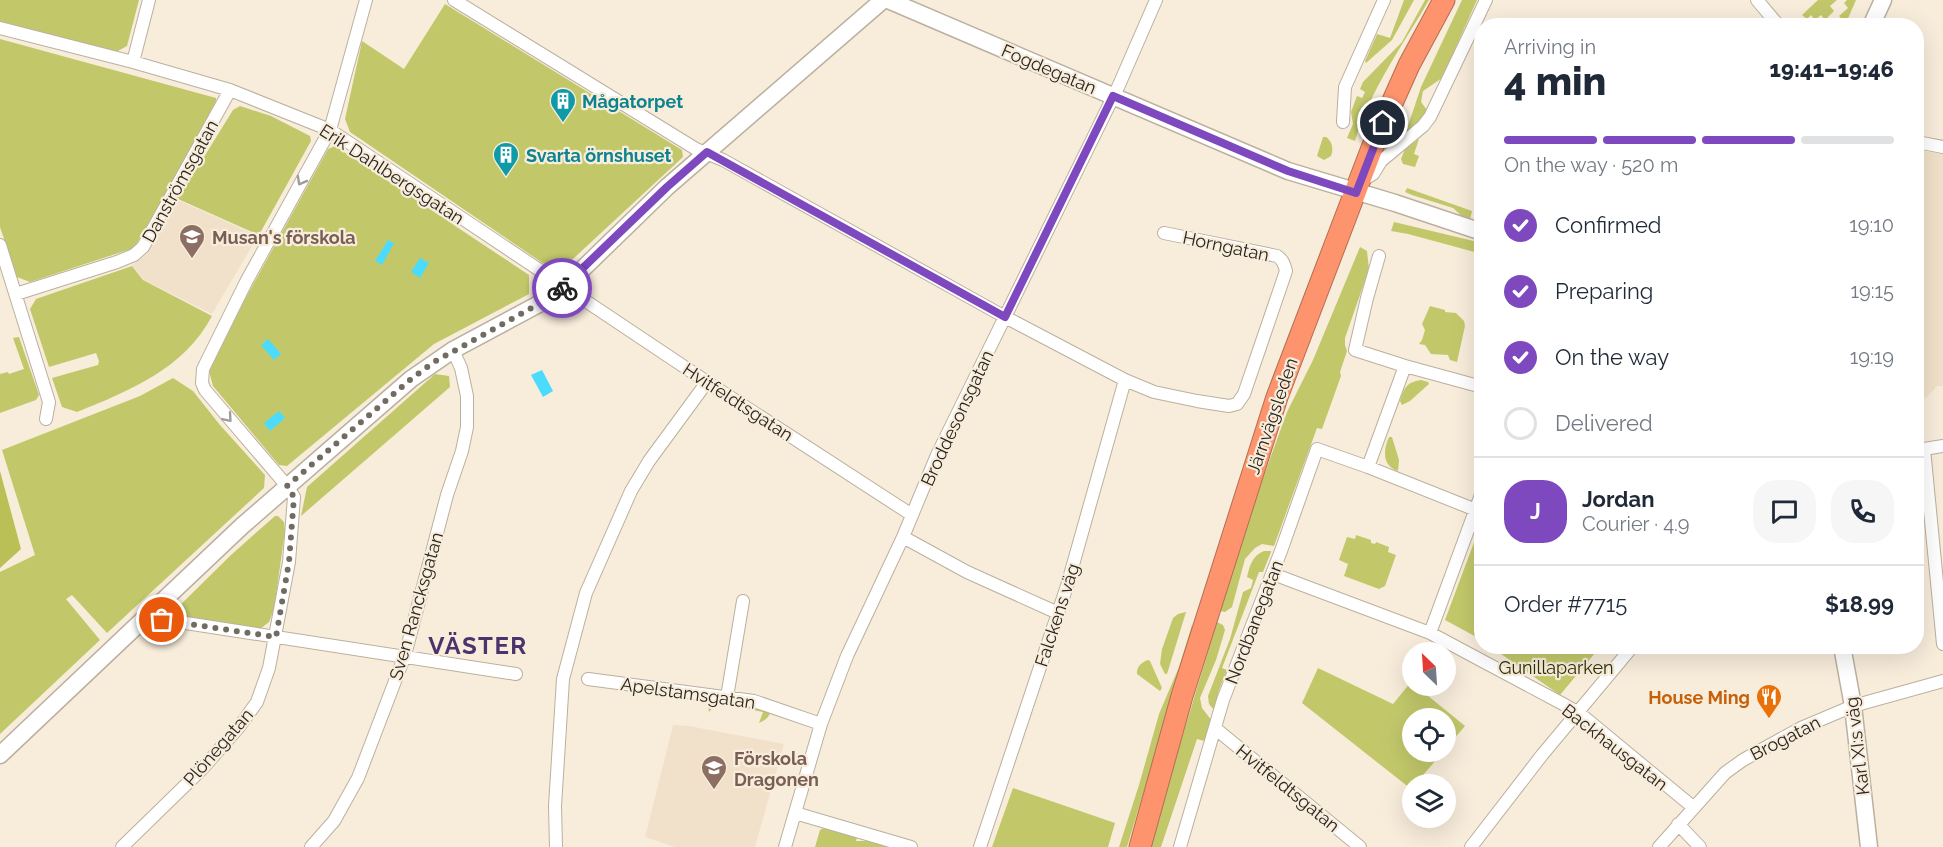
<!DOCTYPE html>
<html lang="en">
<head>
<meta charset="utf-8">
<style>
	:root { --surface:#fff; --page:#f6f6f7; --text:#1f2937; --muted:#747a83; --line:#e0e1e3; --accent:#7e48bf }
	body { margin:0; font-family:Raleway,sans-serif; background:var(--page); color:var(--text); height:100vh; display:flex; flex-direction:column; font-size:22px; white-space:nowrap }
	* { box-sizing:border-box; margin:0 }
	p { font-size:20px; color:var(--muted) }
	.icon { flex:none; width:33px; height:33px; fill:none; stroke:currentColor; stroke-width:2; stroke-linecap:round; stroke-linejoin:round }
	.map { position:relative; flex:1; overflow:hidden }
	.side { position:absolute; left:1474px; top:18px; width:450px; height:636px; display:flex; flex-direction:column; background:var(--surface); border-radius:24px; box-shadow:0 6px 24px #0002 }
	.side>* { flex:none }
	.needle { width:39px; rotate:335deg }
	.buttons { position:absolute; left:1402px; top:642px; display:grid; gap:12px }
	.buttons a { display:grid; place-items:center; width:54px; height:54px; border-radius:50%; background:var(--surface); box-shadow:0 6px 24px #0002; font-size:30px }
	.pin { position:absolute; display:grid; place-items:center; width:51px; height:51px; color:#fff; margin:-26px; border:3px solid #fff; border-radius:50%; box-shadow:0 2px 6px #0007 }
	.courier { position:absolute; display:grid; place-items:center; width:60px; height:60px; margin:-30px; border:4px solid #7e48bf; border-radius:50%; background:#fff; color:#222; box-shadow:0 2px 8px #0007 }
	.summary em { font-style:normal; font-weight:800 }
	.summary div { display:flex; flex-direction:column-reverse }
	.summary { display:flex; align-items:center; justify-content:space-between; height:102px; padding:0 30px }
	h1 { font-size:39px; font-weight:800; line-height:45px }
	.bar { display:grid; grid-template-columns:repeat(4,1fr); gap:9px 6px; align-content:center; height:72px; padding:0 30px }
	.bar i { height:8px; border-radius:4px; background:var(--line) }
	.bar .on { background:var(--accent) }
	.bar p { grid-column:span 4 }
	.line { display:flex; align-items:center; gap:15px; padding:0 30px; border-top:2px solid var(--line) }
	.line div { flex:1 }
	.round { display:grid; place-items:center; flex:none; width:63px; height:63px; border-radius:24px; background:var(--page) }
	ol { padding:0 30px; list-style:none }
	li { display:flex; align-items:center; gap:18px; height:66px }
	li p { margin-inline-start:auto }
	li .icon { padding:6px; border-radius:50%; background:var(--accent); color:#fff; stroke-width:4 }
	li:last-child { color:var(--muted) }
	li i { width:33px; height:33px; border:3px solid var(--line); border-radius:50% }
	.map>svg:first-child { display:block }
	.built { fill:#f1e1ca }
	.green { fill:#c2c86a }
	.forest { fill:#babf56 }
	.water { fill:#4bdbfd }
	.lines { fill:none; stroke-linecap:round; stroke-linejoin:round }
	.street-casing { stroke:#bbb09f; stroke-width:14 }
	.secondary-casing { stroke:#bbb09f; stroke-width:19 }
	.highway-casing { stroke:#b36d52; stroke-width:23 }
	.street { stroke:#fff; stroke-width:12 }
	.secondary { stroke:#fff; stroke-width:16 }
	.highway { stroke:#fe946e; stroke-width:21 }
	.oneway { stroke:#9f9d9a }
	.done { stroke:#716b61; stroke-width:6; stroke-dasharray:0 10.8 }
	.route { stroke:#7e48bf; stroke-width:8 }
	.labels { text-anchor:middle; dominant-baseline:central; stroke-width:4.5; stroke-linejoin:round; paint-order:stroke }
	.street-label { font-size:18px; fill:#29251f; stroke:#f8ecdb }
	.culture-label { font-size:18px; font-weight:bold; fill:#0d838f; stroke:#f8ecdb; text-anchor:start }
	.education-label { font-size:18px; font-weight:bold; fill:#785e54; stroke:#f8ecdb; text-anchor:start }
	.park-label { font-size:18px; fill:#2e3002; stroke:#f8ecdb }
	.food-label { font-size:18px; font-weight:bold; fill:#c56008; stroke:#f8ecdb; text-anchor:end }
	.district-label { font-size:24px; font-weight:bold; letter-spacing:1.5px; fill:#4c336e; stroke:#f8ecdb }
</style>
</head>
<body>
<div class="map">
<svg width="1943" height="847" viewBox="0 0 1943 847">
	<rect width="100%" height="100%" fill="#f8ecdb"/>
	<path class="built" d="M1917,150l26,4v232h-6l-11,12 -9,-1z
		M178,200l80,36 -46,78 -68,-34 -12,-15 15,-11z
		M673,725l16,1 95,18 -29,103h-80l-30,-10z"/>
	<path class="green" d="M0,0h139l-12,46 -11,6 -116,-31z
		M1404,0h10l-22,40 -26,23 -1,-2 12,-27 13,4z
		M1425,0h4c-26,45 -59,90 -74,141l-8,-3 6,-14 -2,-12 6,-16 5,2 3,-6 -5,-3 3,-7 39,-40z
		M1462,0h15l-35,78 -19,13 -2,11 6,8v5l-22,20 16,-48z
		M1818,0h19l-7,6 4,5 -9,9 -4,-5 -6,5 -4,-5 -4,4 -5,-4z
		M1847,0h9l-10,23 -7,-7 9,-8 -4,-5z
		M445,4l237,146 1,7 -122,113h-8l-203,-138 -5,-13 17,-78 42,28z
		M0,39l216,59v3l-38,71 -44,76 -104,34 -13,-5 -17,-50z
		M240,106l31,10 39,20 1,5 -52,94 -81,-36 55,-89z
		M1323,137h3c6,4 8,12 5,19l-7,4 -7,-4z
		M1419,139l-5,15 5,2 -4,11 -12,-3 -2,-5 4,-10z
		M335,146l194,129v19l-95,50 -147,122 -8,-1 -66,-79 -4,-15 35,-70 84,-152z
		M1407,188l65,23 -2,9 -6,-2 -11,-10 -41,-13 -7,-3z
		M1394,222l88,21v11l-74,-20 -17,-3z
		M1360,247l7,4 2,18 -24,69v7l2,6 -7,21 1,4 -19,53 -5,-1 -43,118 -12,-2 -7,4 -10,11 -13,48 -7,5 -5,-1 3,-16 27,-81 37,-102 26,-52z
		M132,266l11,14 69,36c-28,53 -83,75 -135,96l-15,-5 -10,-29 46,-13 1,-4 -3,-8 -47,14 -19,-58 6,-10z
		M1430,306l15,4v2l11,1 8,8 1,5 -8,36 -7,-2 -2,-5 -17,-1 -6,-9 -6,-1 3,-4 3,-10 -3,-6z
		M19,337l20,58 -3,5 -36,13v-39l8,-2 1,2 15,-5 -11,-31z
		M435,374l14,2 1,11 -149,129 6,-29z
		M173,378l20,13 27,34 45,50 -1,13 -157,145 -35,-38 -6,4 34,41 -100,94v-162l35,-17 -33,-105 138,-54z
		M1421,380l7,2 1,2 -19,17 -8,4 -2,-4c4,-12 6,-19 21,-21z
		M1389,437h3l7,23 -1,11c-16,-5 -15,-21 -9,-34z
		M275,516h3l6,6 1,9 -11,78 -5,13 -9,7 -91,-13 62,-61z
		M1482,521v119l-37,-20z
		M1356,535l15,5v3l4,1 1,-2 13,5 -1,5 8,3 -11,31 -6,3 -35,-13 4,-12 -9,-4 8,-23 8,2z
		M1264,551h7v1l-8,20h-4l-37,96 5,2 -8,20 -5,20 -5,-6 -1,-8 22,-57 13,-47 8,-4 2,-8 -6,-3c3,-12 5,-21 17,-26z
		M1186,612l-19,62h-2l-5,-10 2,-15 11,-31 5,-4z
		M1217,622l6,3 2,5 -9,30 -16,38 2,10 10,13 -4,21 -11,-3 -36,108h-12z
		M1192,625v7l-65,215h-8l20,-62 20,-71 20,-47z
		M1491,647l109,-1v1l-40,48z
		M1148,660l2,1 12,27 -2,3 -23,-17c-1,-7 5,-12 11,-14z
		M1318,668l75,36 18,-22 54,44 -19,22v-30h-33v34h30l-32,37 -109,-86z
		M717,699l54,12c-2,6 -6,10 -12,12l4,-11 -46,-9 -8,9 -1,-7 2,-5z
		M1013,788l102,35 -7,24h-116z
		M829,825l29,9 -2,7h23l16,6h-80l5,-17z"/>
	<path class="forest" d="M0,471l21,78 -21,19z"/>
	<path class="water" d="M388,240l6,3 -12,22 -7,-4z
		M420,258l9,5 -9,15 -9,-6z
		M268,339l13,15 -7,6 -13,-15z
		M542,370l11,21 -10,6 -12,-22z
		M279,411l6,7 -15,13 -6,-8z"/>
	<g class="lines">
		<defs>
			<path id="street" d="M454,0l242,149 27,11 282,157 120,63 29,12 43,9 32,5 8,-2 7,-10 42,-123c-2,-7 -3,-11 -9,-15l-113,-23
				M1757,0l22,26
				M0,28l133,34 97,28 100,40 377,252 205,133
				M133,62l16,-62
				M1343,122l2,-35 39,-87
				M1917,142l26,5
				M1360,182l13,-8 8,-13 42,-35 7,-9 56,-117
				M0,245l49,157 -3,17
				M1379,256l-12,42 -12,52 50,16 77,21
				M16,294l101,-32 17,-7 9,-8 87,-157
				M1924,449l19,195
				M1918,450l25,-4
				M1368,467l37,-101
				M903,537l64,35 91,41
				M1273,574l157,59 133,71 16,9 114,94
				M147,617l369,57
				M1430,633l52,-141
				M588,679l166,22 67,23
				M727,697l16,-96
				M1216,729l144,118
				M795,813l116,34
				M1678,824l22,23
				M122,847l81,-79 36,-41 18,-25 12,-34 20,-106 5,-65 -7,-11 -82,-96 -3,-7 1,-14 43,-87 84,-152 36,-130
				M311,847l23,-26 24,-43 47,-123 42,-160 15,-44 5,-24v-31l-6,-28 -8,-18
				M556,847l-1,-41 8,-127 23,-86 45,-102 18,-30 58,-79
				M785,847l36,-123 26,-68 56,-119 34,-82 182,-370 37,-85
				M980,847l87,-261 58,-206
				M1180,847l43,-147 58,-149 36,-102 51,18 108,43
				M1471,847l71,-92 91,-109
				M1659,847l66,-74 18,-13 58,-32 52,-22 90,-25"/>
			<path id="secondary" d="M888,0l400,171 107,32 87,29
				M1871,26l12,-26
				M1842,646l11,60 16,141
				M0,755l242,-229 169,-147 42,-29 84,-45 27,-18 103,-100 216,-187"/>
			<path id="highway" d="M1140,847l42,-151 95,-299 95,-249 37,-83 35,-65"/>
		</defs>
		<use href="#street" class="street-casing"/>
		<use href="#secondary" class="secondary-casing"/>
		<use href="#highway" class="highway-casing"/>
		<use href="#street" class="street"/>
		<use href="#secondary" class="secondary"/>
		<use href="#highway" class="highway"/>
	</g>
	<defs><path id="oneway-chevron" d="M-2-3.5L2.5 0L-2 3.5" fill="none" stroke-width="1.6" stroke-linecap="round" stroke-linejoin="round" transform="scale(1.5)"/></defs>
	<g class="oneway">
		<use href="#oneway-chevron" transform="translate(301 181) rotate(119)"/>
		<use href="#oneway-chevron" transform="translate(228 418) rotate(49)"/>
	</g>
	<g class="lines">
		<path class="done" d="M162,620l114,17 13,-75 5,-65 -7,-11 124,-107 23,-17 103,-57 25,-17"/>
		<path class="route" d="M562,288l105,-101 40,-35 298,165 108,-221 175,75 68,22 27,-70"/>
	</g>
	<defs>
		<symbol id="building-pin" viewBox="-11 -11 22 30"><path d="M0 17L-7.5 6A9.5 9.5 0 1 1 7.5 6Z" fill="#0f9aa8" stroke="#f8ecdb"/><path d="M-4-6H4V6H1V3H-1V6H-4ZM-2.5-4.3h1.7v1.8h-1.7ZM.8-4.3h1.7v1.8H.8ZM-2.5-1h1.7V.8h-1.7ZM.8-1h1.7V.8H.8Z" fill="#fff"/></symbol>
		<symbol id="school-pin" viewBox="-11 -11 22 30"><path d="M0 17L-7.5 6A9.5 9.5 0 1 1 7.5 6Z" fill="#8d6e63" stroke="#f8ecdb"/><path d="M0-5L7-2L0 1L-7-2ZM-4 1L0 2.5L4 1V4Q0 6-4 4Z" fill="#fff"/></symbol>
		<symbol id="restaurant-pin" viewBox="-11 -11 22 30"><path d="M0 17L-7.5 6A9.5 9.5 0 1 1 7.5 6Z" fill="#e8710a" stroke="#f8ecdb"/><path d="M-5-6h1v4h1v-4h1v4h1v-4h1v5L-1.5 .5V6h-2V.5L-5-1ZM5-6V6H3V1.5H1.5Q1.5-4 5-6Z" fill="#fff"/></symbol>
	</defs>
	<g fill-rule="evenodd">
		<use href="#building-pin" x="548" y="86" width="30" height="40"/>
		<use href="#building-pin" x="491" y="140" width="30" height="40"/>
		<use href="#school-pin" x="177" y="222" width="30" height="40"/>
		<use href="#restaurant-pin" x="1754" y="682" width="30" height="40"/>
		<use href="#school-pin" x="699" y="753" width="30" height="40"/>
	</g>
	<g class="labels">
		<g class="street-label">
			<text transform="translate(1049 69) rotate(23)">Fogdegatan</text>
			<text transform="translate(392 174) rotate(33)">Erik Dahlbergsgatan</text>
			<text transform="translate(180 181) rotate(-61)">Danströmsgatan</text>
			<text transform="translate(1226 246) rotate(12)">Horngatan</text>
			<text transform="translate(738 402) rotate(33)">Hvitfeldtsgatan</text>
			<text transform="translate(1272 416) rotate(-71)">Järnvägsleden</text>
			<text transform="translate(957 418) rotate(-65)">Broddesonsgatan</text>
			<text transform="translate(416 606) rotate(-74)">Sven Rancksgatan</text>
			<text transform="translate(1057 615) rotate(-72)">Falckens väg</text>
			<text transform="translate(1254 622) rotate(-69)">Nordbanegatan</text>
			<text transform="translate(688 693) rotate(8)">Apelstamsgatan</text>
			<text transform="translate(1785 738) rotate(-27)">Brogatan</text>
			<text transform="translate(1857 746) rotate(-97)">Karl XI:s väg</text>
			<text transform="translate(218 747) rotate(-49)">Plönegatan</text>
			<text transform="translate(1615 747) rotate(38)">Backhausgatan</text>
			<text transform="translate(1288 788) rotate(39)">Hvitfeldtsgatan</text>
		</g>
		<g class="culture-label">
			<text x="582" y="101">Mågatorpet</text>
			<text x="526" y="155">Svarta örnshuset</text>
		</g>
		<g class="education-label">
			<text x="212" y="237">Musan's förskola</text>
			<text x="734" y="758">Förskola<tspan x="734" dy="21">Dragonen</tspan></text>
		</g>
		<g class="park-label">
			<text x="1556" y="667">Gunillaparken</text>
		</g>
		<g class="food-label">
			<text x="1750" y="697">House Ming</text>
		</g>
		<g class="district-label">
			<text x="478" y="645">VÄSTER</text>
		</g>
	</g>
</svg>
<div class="buttons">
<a><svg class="needle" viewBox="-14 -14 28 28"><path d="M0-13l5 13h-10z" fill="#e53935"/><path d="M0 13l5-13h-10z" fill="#747a83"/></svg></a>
<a><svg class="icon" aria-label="locate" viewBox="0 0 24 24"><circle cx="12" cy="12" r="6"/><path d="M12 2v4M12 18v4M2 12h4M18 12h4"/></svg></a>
<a><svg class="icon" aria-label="layers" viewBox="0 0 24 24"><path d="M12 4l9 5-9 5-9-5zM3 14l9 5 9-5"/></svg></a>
</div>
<div class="pin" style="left:162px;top:620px;background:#ea580c"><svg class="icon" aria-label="bag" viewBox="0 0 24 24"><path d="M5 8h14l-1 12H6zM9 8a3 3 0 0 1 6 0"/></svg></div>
<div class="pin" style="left:1383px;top:123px;background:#1f2937"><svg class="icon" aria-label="home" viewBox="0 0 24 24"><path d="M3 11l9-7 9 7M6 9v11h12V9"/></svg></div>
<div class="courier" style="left:562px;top:288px"><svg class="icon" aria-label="bike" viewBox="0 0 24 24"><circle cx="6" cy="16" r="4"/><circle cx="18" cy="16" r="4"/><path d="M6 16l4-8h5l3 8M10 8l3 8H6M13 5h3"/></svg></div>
<section class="side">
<div class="summary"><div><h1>4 min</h1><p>Arriving in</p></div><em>19:41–19:46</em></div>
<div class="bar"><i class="on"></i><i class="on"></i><i class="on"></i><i></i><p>On the way · 520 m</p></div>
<ol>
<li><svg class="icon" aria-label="check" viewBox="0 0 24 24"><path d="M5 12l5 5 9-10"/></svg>Confirmed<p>19:10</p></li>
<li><svg class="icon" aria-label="check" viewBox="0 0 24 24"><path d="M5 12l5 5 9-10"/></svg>Preparing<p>19:15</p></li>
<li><svg class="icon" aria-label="check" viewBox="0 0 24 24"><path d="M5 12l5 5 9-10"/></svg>On the way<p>19:19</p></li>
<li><i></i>Delivered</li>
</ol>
<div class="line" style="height:108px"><b class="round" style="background:var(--accent);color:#fff">J</b><div><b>Jordan</b><p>Courier · 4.9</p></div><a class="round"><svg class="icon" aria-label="chat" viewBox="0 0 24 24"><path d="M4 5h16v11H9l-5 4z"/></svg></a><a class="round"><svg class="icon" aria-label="phone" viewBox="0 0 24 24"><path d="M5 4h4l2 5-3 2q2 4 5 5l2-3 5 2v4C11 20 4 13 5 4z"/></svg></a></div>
<div class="line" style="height:78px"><div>Order #7715</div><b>$18.99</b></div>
</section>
</div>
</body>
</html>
